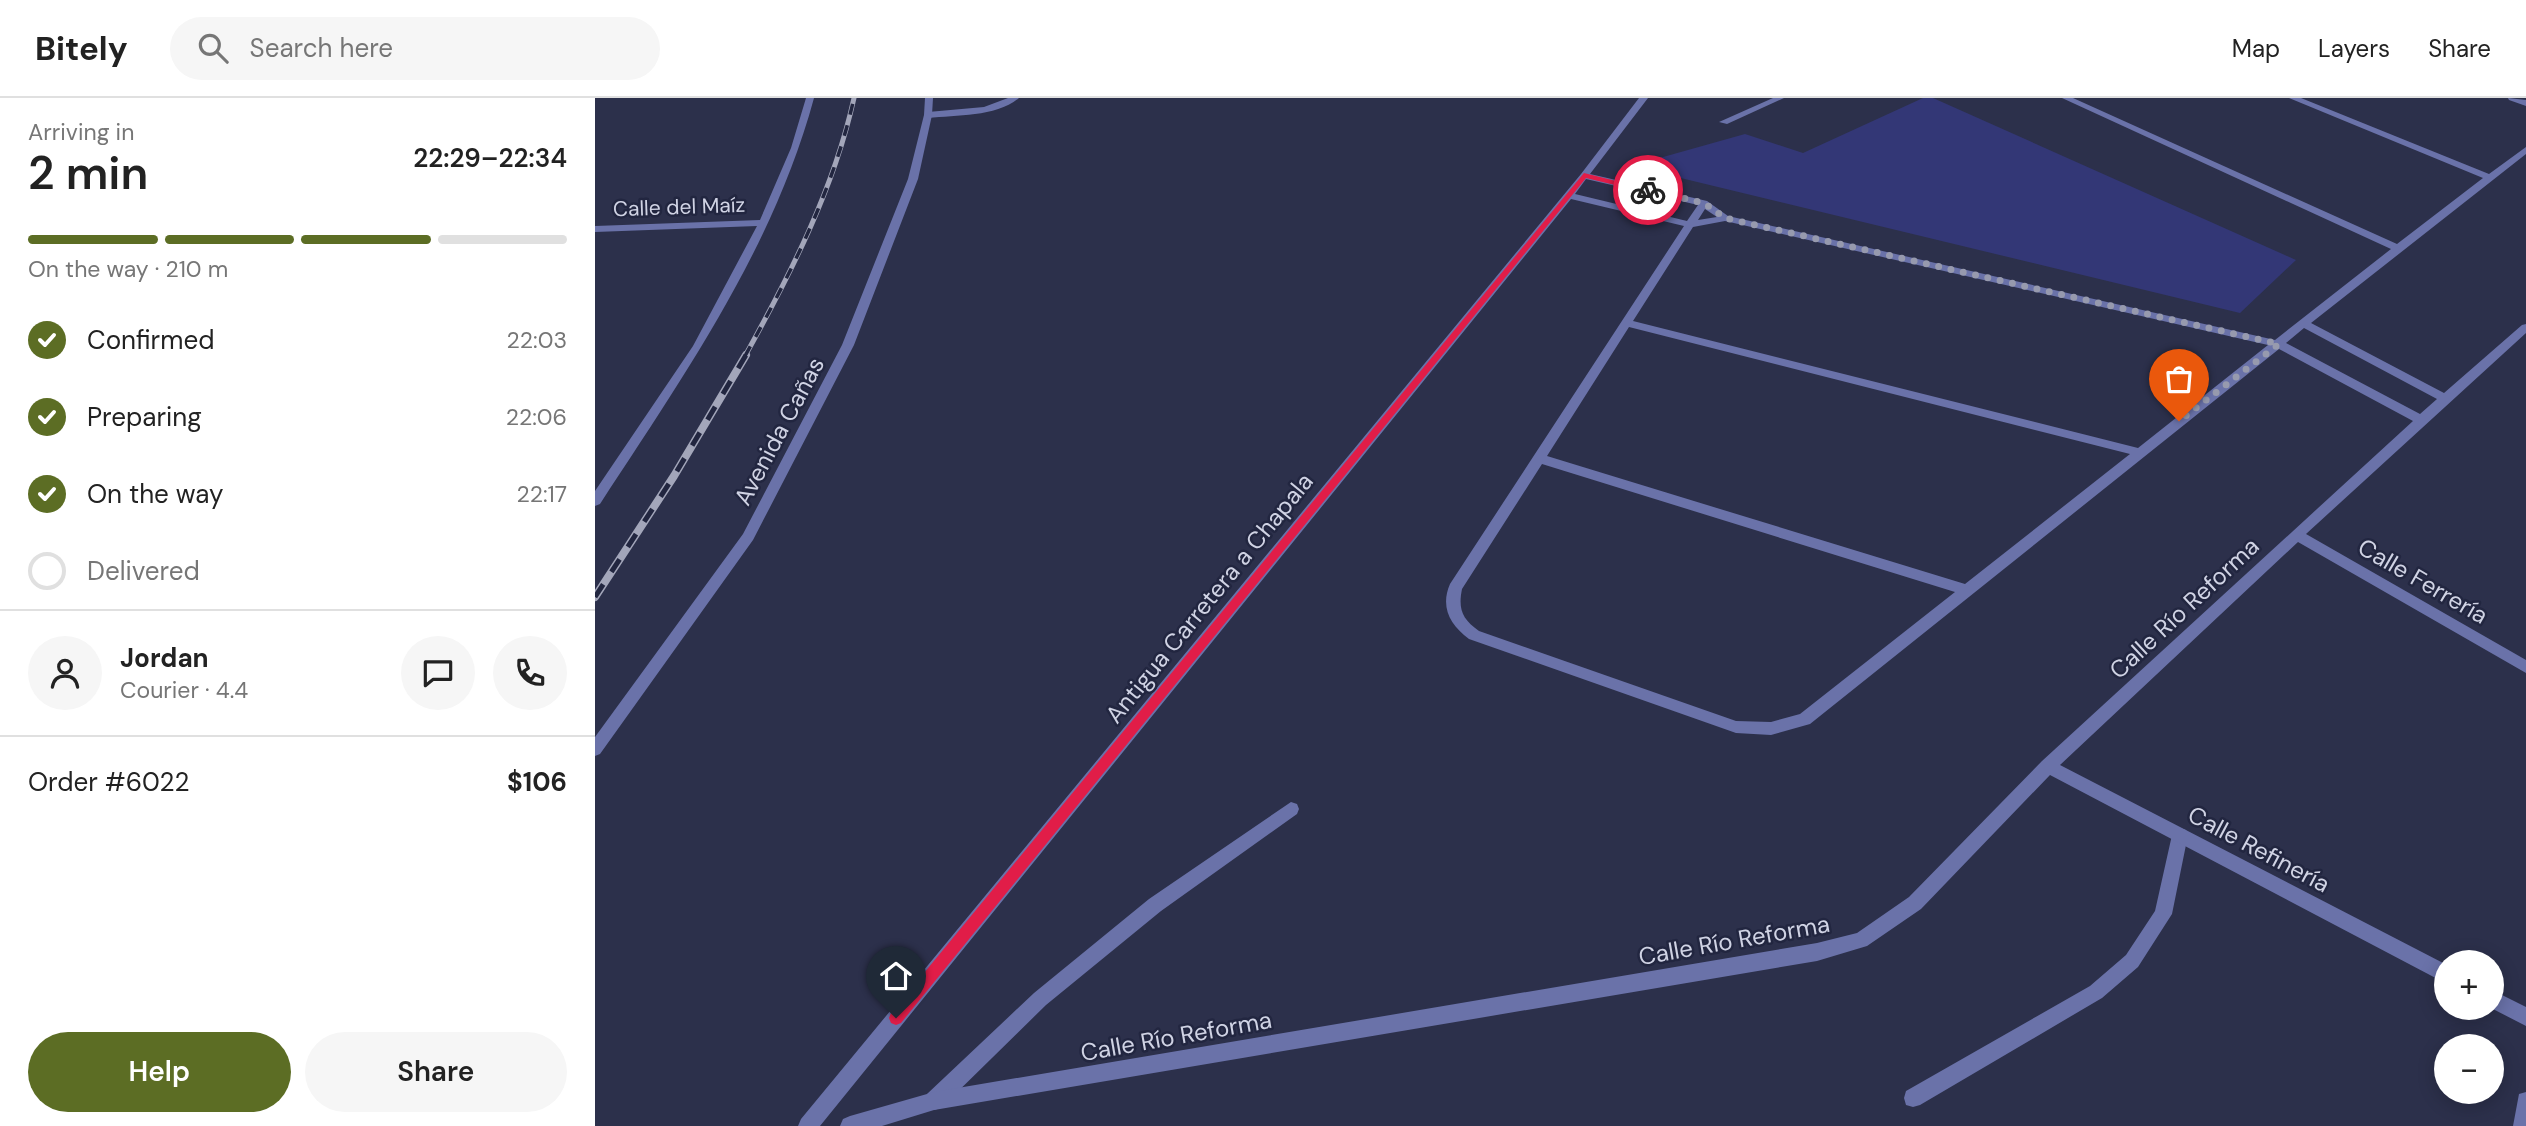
<!DOCTYPE html>
<html lang="en">
<head>
<meta charset="utf-8">
<style>
	:root { --surface:#fff; --page:#f6f6f6; --text:#222; --muted:#767676; --line:#e0e0e0; --accent:#5c6d24 }
	body { margin:0; font-family:"DM Sans",sans-serif; background:var(--page); color:var(--text); height:100vh; display:flex; flex-direction:column; font-size:26px; white-space:nowrap }
	* { box-sizing:border-box; margin:0 }
	p { font-size:23px; color:var(--muted) }
	.icon { flex:none; width:38px; height:38px; fill:none; stroke:currentColor; stroke-width:2; stroke-linecap:round; stroke-linejoin:round }
	.map { position:relative; flex:1; overflow:hidden }
	.side { display:flex; flex-direction:column; background:var(--surface); width:595px }
	.side>* { flex:none }
	.controls { position:absolute; left:1839px; top:852px; display:grid; gap:14px }
	.controls a { display:grid; place-items:center; width:70px; height:70px; border-radius:50%; background:var(--surface); box-shadow:0 4px 18px #0003; font-size:35px }
	.pin { position:absolute; display:grid; place-items:center; width:60px; height:60px; color:#fff; margin:-72px -30px; border-radius:50% 50% 50% 0; rotate:-45deg; box-shadow:0 0 7px #0007 }
	.pin .icon { rotate:45deg }
	.courier { position:absolute; display:grid; place-items:center; width:70px; height:70px; margin:-35px; border:5px solid #e11d48; border-radius:50%; background:#fff; color:#222; box-shadow:0 2px 9px #0007 }
	.headline em { font-style:normal; font-weight:600 }
	.headline div { display:flex; flex-direction:column-reverse }
	.headline { display:flex; align-items:center; justify-content:space-between; height:119px; padding:0 28px }
	h1 { font-size:46px; font-weight:600; line-height:52px }
	.bar { display:grid; grid-template-columns:repeat(4,1fr); gap:10px 7px; align-content:center; height:84px; padding:0 28px }
	.bar i { height:9px; border-radius:5px; background:var(--line) }
	.bar .on { background:var(--accent) }
	.bar p { grid-column:span 4 }
	.line { display:flex; align-items:center; gap:18px; padding:0 28px; border-top:2px solid var(--line) }
	.line div { flex:1 }
	.round { display:grid; place-items:center; flex:none; width:74px; height:74px; border-radius:37px; background:var(--page) }
	ol { padding:0 28px; list-style:none }
	li { display:flex; align-items:center; gap:21px; height:77px }
	li p { margin-inline-start:auto }
	li .icon { padding:7px; border-radius:50%; background:var(--accent); color:#fff; stroke-width:4 }
	li:last-child { color:var(--muted) }
	li i { width:38px; height:38px; border:4px solid var(--line); border-radius:50% }
	.button { display:flex; gap:14px; margin-top:auto; padding:14px 28px }
	.button a { flex:1; height:80px; border-radius:42px; background:var(--accent); color:#fff; font-size:28px; font-weight:600; line-height:80px; text-align:center }
	.button a+a { background:var(--page); color:var(--text) }
	header { display:flex; align-items:center; gap:42px; box-sizing:border-box; height:98px; padding:0 35px; background:var(--surface); border-bottom:2px solid var(--line) }
	header strong { font-size:33px }
	nav { display:flex; gap:38px; margin-inline-start:auto; font-size:24px }
	.search { width:490px; height:63px; background:var(--page); display:flex; align-items:center; gap:18px; box-sizing:border-box; padding:0 24px; border-radius:38px; color:var(--muted); font-size:26px }
	main { display:flex; flex:1; min-height:0 }
	.map>svg:first-child { display:block }
	.green { fill:#333776 }
	.lines { fill:none; stroke-linecap:round; stroke-linejoin:round }
	.service { fill:#6a72a9; fill-rule:evenodd }
	.minor { fill:#6a72a9; fill-rule:evenodd }
	.rail-far1-casing { stroke:#a3a6ba; stroke-width:5 }
	.rail-casing { stroke:#a3a6ba; stroke-width:8 }
	.rail-far1 { stroke:#222640; stroke-width:3.5; stroke-dasharray:11; stroke-linecap:butt }
	.rail { stroke:#222640; stroke-width:5; stroke-dasharray:15; stroke-linecap:butt }
	.route { fill:#e11d48 }
	.done { stroke:#979aae; stroke-width:7; stroke-dasharray:0 12.6 }
	.labels { text-anchor:middle; dominant-baseline:central; stroke-width:5; stroke-linejoin:round; paint-order:stroke }
	.far-street-label { font-size:21px; fill:#d0d3e4; stroke:#222640 }
	.street-label { font-size:24px; fill:#d0d3e4; stroke:#222640 }
</style>
</head>
<body>
<header>
<strong>Bitely</strong>
<div class="search"><svg class="icon" aria-label="search" viewBox="0 0 24 24"><circle cx="10" cy="10" r="6"/><path d="M15 15l6 6"/></svg>Search here</div>
<nav><a>Map</a><a>Layers</a><a>Share</a></nav>
</header>
<main>
<section class="side">
<div class="headline"><div><h1>2 min</h1><p>Arriving in</p></div><em>22:29–22:34</em></div>
<div class="bar"><i class="on"></i><i class="on"></i><i class="on"></i><i></i><p>On the way · 210 m</p></div>
<ol>
<li><svg class="icon" aria-label="check" viewBox="0 0 24 24"><path d="M5 12l5 5 9-10"/></svg>Confirmed<p>22:03</p></li>
<li><svg class="icon" aria-label="check" viewBox="0 0 24 24"><path d="M5 12l5 5 9-10"/></svg>Preparing<p>22:06</p></li>
<li><svg class="icon" aria-label="check" viewBox="0 0 24 24"><path d="M5 12l5 5 9-10"/></svg>On the way<p>22:17</p></li>
<li><i></i>Delivered</li>
</ol>
<div class="line" style="height:126px"><a class="round"><svg class="icon" aria-label="person" viewBox="0 0 24 24"><circle cx="12" cy="8" r="4"/><path d="M4 21q1-7 8-7t8 7"/></svg></a><div><b>Jordan</b><p>Courier · 4.4</p></div><a class="round"><svg class="icon" aria-label="chat" viewBox="0 0 24 24"><path d="M4 5h16v11H9l-5 4z"/></svg></a><a class="round"><svg class="icon" aria-label="phone" viewBox="0 0 24 24"><path d="M5 4h4l2 5-3 2q2 4 5 5l2-3 5 2v4C11 20 4 13 5 4z"/></svg></a></div>
<div class="line" style="height:91px"><div>Order #6022</div><b>$106</b></div>
<div class="button"><a>Help</a><a>Share</a></div>
</section>
<div class="map">
<svg width="1931" height="1028" viewBox="0 0 1931 1028">
	<rect width="100%" height="100%" fill="#2c304b"/>
	<path class="green" d="M1328,0h10l363,162 -56,53 -609,-147 114,-32 58,19z"/>
	<g class="lines">
		<path class="service" d="M413,0h11c-23,19 -62,17 -91,20l-4,-3 4,-3 56,-5z
			M696,704l6,2 2,5 -2,5 -136,97 -115,94 -105,103 -7,2 -7,-2 -2,-7 2,-7 107,-101 115,-94z
			M1585,730l6,2 2,5 -16,79 -34,53 -36,31 -182,107 -7,2 -7,-2 -2,-7 2,-7 184,-105 36,-31 29,-44 17,-76 2,-5z"/>
		<path class="minor" d="M211,0h8c-41,151 -130,277 -214,406l-5,2v-15l98,-145 64,-120 -162,6v-6l165,-6 31,-72z
			M330,0h8l-1,17 -14,64 -64,166 -101,195 -153,214 -5,2v-19l148,-203 99,-189 66,-166 16,-64z
			M1044,0h9l-58,76 117,27 21,15 547,124 116,-91 -329,-151h11l324,146 86,-66 -194,-80h12l188,76 37,-27v7l-215,169 133,70 78,-68 4,-1v9l-220,201 220,126v13l-228,-131 -238,223 387,200v19l-397,-209 -129,134 -54,37 -50,15 -883,149 -52,16h-42l3,-7 7,-3 84,-24 883,-149 40,-10 52,-36 133,-136 371,-340 -134,-72 -469,375 -39,11 -35,-2 -267,-94c-19,-14 -29,-32 -19,-55l234,-358 -113,-27 -751,927h-22l3,-7 780,-945zM991,81l112,26 -11,16 -112,-27zM1110,111l12,8 -19,3zM1130,123l543,124 -130,103 -505,-127 60,-94zM1034,229l501,127 -165,130 -418,-128zM1709,230l133,71 -17,15 -134,-71zM947,366l413,128 -155,122 -29,8 -35,-1 -257,-90c-17,-12 -21,-22 -17,-42z
			M1178,0h11l-57,26 -8,-2z
			M1913,0l18,2v6l-17,-6z
			M1897,892l34,17v19l-35,-18z
			M1931,994v34h-13l6,-32z"/>
		<defs>
			<path id="rail-far1" d="M150,258c45,-81 89,-167 109,-258"/>
			<path id="rail" d="M0,499l79,-121 72,-121"/>
		</defs>
		<use href="#rail-far1" class="rail-far1-casing"/>
		<use href="#rail" class="rail-casing"/>
		<use href="#rail-far1" class="rail-far1"/>
		<use href="#rail" class="rail"/>
	</g>
	<path class="route" d="M989,75l68,17 -4,3 -62,-15 -685,845 -5,2 -5,-2 -2,-5 2,-5z"/>
	<g class="lines">
		<path class="done" d="M1053,92l56,13 21,15 554,126 -100,77"/>
	</g>
	<g class="labels">
		<g class="far-street-label">
			<text transform="translate(84 109) rotate(-2)">Calle del Maíz</text>
		</g>
		<g class="street-label">
			<text transform="translate(184 333) rotate(-62)">Avenida Cañas</text>
			<text transform="translate(1828 483) rotate(30)">Calle Ferrería</text>
			<text transform="translate(614 500) rotate(-51)">Antigua Carretera a Chapala</text>
			<text transform="translate(1589 510) rotate(-43)">Calle Río Reforma</text>
			<text transform="translate(1664 751) rotate(28)">Calle Refinería</text>
			<text transform="translate(1139 842) rotate(-10)">Calle Río Reforma</text>
			<text transform="translate(581 938) rotate(-10)">Calle Río Reforma</text>
		</g>
	</g>
</svg>
<div class="controls">
<a>+</a>
<a>−</a>
</div>
<div class="pin" style="left:1584px;top:323px;background:#ea580c"><svg class="icon" aria-label="bag" viewBox="0 0 24 24"><path d="M5 8h14l-1 12H6zM9 8a3 3 0 0 1 6 0"/></svg></div>
<div class="pin" style="left:301px;top:920px;background:#1f2937"><svg class="icon" aria-label="home" viewBox="0 0 24 24"><path d="M3 11l9-7 9 7M6 9v11h12V9"/></svg></div>
<div class="courier" style="left:1053px;top:92px"><svg class="icon" aria-label="bike" viewBox="0 0 24 24"><circle cx="6" cy="16" r="4"/><circle cx="18" cy="16" r="4"/><path d="M6 16l4-8h5l3 8M10 8l3 8H6M13 5h3"/></svg></div>
</div>
</main>
</body>
</html>
